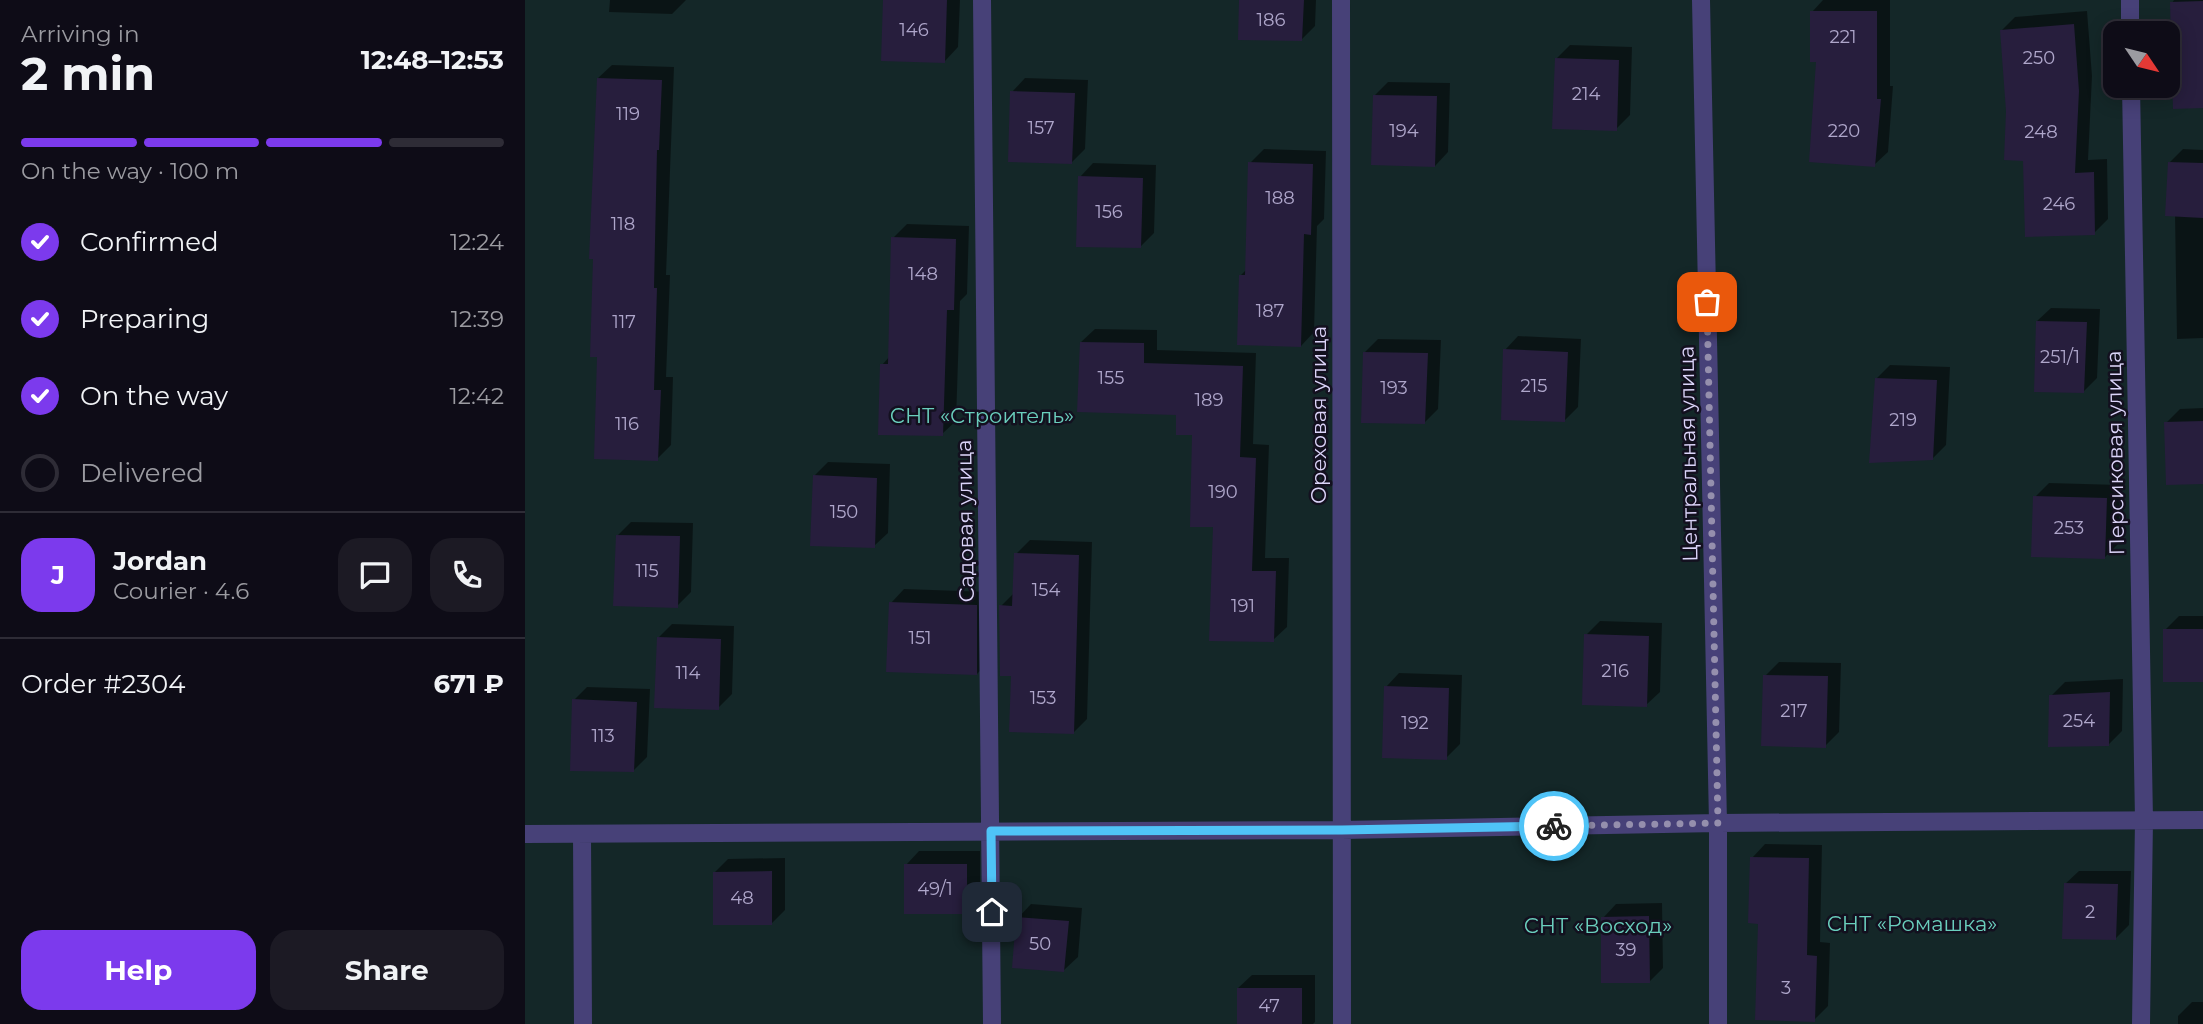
<!DOCTYPE html>
<html lang="en">
<head>
<meta charset="utf-8">
<style>
	:root { --surface:#0e0c17; --page:#1c1a24; --text:#f1f3f6; --muted:#9b9ba1; --line:#2e2c36; --accent:#7c3aed }
	body { margin:0; font-family:Montserrat,sans-serif; background:var(--page); color:var(--text); height:100vh; display:flex; flex-direction:column; font-size:26px; white-space:nowrap }
	* { box-sizing:border-box; margin:0 }
	p { font-size:23px; color:var(--muted) }
	.icon { flex:none; width:38px; height:38px; fill:none; stroke:currentColor; stroke-width:2; stroke-linecap:round; stroke-linejoin:round }
	.map { position:relative; flex:1; overflow:hidden }
	.drawer { display:flex; flex-direction:column; background:var(--surface); width:525px }
	.drawer>* { flex:none }
	.needle { width:46px; rotate:125deg }
	.fabs { position:absolute; left:1578px; top:21px; display:grid; gap:14px }
	.fabs a { display:grid; place-items:center; width:77px; height:77px; border-radius:14px; background:var(--surface); box-shadow:0 4px 18px #0003,0 0 0 2px var(--line); font-size:35px }
	.pin { position:absolute; display:grid; place-items:center; width:60px; height:60px; color:#fff; margin:-30px; border-radius:14px; box-shadow:0 4px 10px #0006 }
	.courier { position:absolute; display:grid; place-items:center; width:70px; height:70px; margin:-35px; border:5px solid #4fc3f7; border-radius:50%; background:#fff; color:#222; box-shadow:0 2px 9px #0007 }
	.overview em { font-style:normal; font-weight:700 }
	.overview div { display:flex; flex-direction:column-reverse }
	.overview { display:flex; align-items:center; justify-content:space-between; height:119px; padding:0 21px }
	h1 { font-size:46px; font-weight:700; line-height:52px }
	.bar { display:grid; grid-template-columns:repeat(4,1fr); gap:10px 7px; align-content:center; height:84px; padding:0 21px }
	.bar i { height:9px; border-radius:5px; background:var(--line) }
	.bar .active { background:var(--accent) }
	.bar p { grid-column:span 4 }
	.line { display:flex; align-items:center; gap:18px; padding:0 21px; border-top:2px solid var(--line) }
	.line div { flex:1 }
	.round { display:grid; place-items:center; flex:none; width:74px; height:74px; border-radius:21px; background:var(--page) }
	ol { padding:0 21px; list-style:none }
	li { display:flex; align-items:center; gap:21px; height:77px }
	li p { margin-inline-start:auto }
	li .icon { padding:7px; border-radius:50%; background:var(--accent); color:#fff; stroke-width:4 }
	li:last-child { color:var(--muted) }
	li i { width:38px; height:38px; border:4px solid var(--line); border-radius:50% }
	.cta { display:flex; gap:14px; margin-top:auto; padding:14px 21px }
	.cta a { flex:1; height:80px; border-radius:21px; background:var(--accent); color:#fff; font-size:28px; font-weight:700; line-height:80px; text-align:center }
	.cta a+a { background:var(--page); color:var(--text) }
	main { display:flex; flex:1; min-height:0 }
	.map>svg:first-child { display:block }
	.green { fill:#142728; fill-rule:evenodd }
	.shadow { fill:#0007 }
	.building { fill:#271e3d }
	.lines { fill:none; stroke-linecap:round; stroke-linejoin:round }
	.minor { stroke:#474178; stroke-width:18 }
	.done { stroke:#958fad; stroke-width:7; stroke-dasharray:0 12.6 }
	.route { stroke:#4fc3f7; stroke-width:9 }
	.labels { text-anchor:middle; dominant-baseline:central; stroke-width:5; stroke-linejoin:round; paint-order:stroke }
	.number-label { font-size:18px; fill:#aea6ca }
	.park-label { font-size:21px; fill:#6acfbd; stroke:#13101f }
	.street-label { font-size:21px; fill:#dbd4f9; stroke:#13101f }
</style>
</head>
<body>
<main>
<section class="drawer">
<div class="overview"><div><h1>2 min</h1><p>Arriving in</p></div><em>12:48–12:53</em></div>
<div class="bar"><i class="active"></i><i class="active"></i><i class="active"></i><i></i><p>On the way · 100 m</p></div>
<ol>
<li><svg class="icon" aria-label="check" viewBox="0 0 24 24"><path d="M5 12l5 5 9-10"/></svg>Confirmed<p>12:24</p></li>
<li><svg class="icon" aria-label="check" viewBox="0 0 24 24"><path d="M5 12l5 5 9-10"/></svg>Preparing<p>12:39</p></li>
<li><svg class="icon" aria-label="check" viewBox="0 0 24 24"><path d="M5 12l5 5 9-10"/></svg>On the way<p>12:42</p></li>
<li><i></i>Delivered</li>
</ol>
<div class="line" style="height:126px"><b class="round" style="background:var(--accent);color:#fff">J</b><div><b>Jordan</b><p>Courier · 4.6</p></div><a class="round"><svg class="icon" aria-label="chat" viewBox="0 0 24 24"><path d="M4 5h16v11H9l-5 4z"/></svg></a><a class="round"><svg class="icon" aria-label="phone" viewBox="0 0 24 24"><path d="M5 4h4l2 5-3 2q2 4 5 5l2-3 5 2v4C11 20 4 13 5 4z"/></svg></a></div>
<div class="line" style="height:91px"><div>Order #2304</div><b>671 ₽</b></div>
<div class="cta"><a>Help</a><a>Share</a></div>
</section>
<div class="map">
<svg width="1678" height="1024" viewBox="0 0 1678 1024">
	<rect width="100%" height="100%" fill="#13101f"/>
	<path class="green" d="M0,0h1678v1024h-1678zM1591,33h52v53h-52z"/>
	<path class="shadow" d="M85,0h76l-14,14 -63,-2z
		M359,0h76l-2,47 -13,14z
		M716,0h75l-1,26 -14,14z
		M1298,0h67v86h3l-5,66 -14,13 -56,-105 -6,-48z
		M1649,0h29v54l-31,-51z
		M1562,11l5,65 -4,84 19,-1 1,60 -14,14 -69,-74 -17,-48 -6,-81 13,-13z
		M1045,45l62,2 -2,68 -14,14 -60,-70z
		M87,65l62,2 -8,208h4l-4,102h7l-2,68 -14,14 -59,-104v-277z
		M500,78l63,2 -3,69 -13,13 -60,-70z
		M863,82l62,1 -2,69 -13,14 -60,-71z
		M739,149l62,2 -2,68 -7,7 -3,106 -13,14 -60,-71 6,-6 3,-106z
		M1658,149l20,1v188l-26,1 -2,-124 -6,-52z
		M568,163l63,2 -2,68 -14,14 -60,-70z
		M382,224l62,2 -2,68 -7,7 -4,120 -14,13 -60,-69 8,-9 3,-118z
		M1526,308l49,1 -3,69 -14,14 -46,-71z
		M570,329l62,1v20l99,3 -3,91 16,1 -4,113h24l-2,69 -14,13 -59,-114 -20,-92 -16,-21 -97,-71z
		M993,336l63,3 -3,68 -13,13 -60,-70z
		M853,339l63,1 -3,69 -13,13 -60,-70z
		M1365,365l60,2 -4,78 -14,14 -56,-80z
		M1678,408v74l-37,-59 14,-14z
		M303,462l62,2 -2,69 -14,13 -60,-70z
		M1524,483l71,2 -2,59 -14,14 -69,-61z
		M106,522l62,1 -2,69 -14,14 -60,-70z
		M505,540l62,2 -5,177 -14,14 -60,-58 -12,-69 14,-14 1,-38z
		M379,589l86,3v68l-13,14 -86,-71z
		M1654,616h24v64l-38,-50z
		M1075,621l62,2 -2,69 -14,13 -60,-70z
		M147,624l62,2 -2,68 -14,14 -60,-70z
		M1254,662l62,1 -2,69 -14,14 -60,-70z
		M874,673l63,2 -2,69 -14,14 -60,-71z
		M1598,679l-1,52 -14,14 -57,-49 14,-14z
		M62,687l63,2 -3,68 -13,13 -60,-70z
		M1240,844l57,1 -2,97 10,1 -2,63 -14,14 -54,-98 -8,-64z
		M394,851h61v48l-14,14 -60,-48z
		M260,858v52l-13,13 -57,-51 13,-13z
		M1554,871h52l-2,54 -13,13 -51,-54z
		M1137,903l1,65 -13,13 -47,-63 13,-14z
		M506,904l51,4 -4,49 -14,13 -46,-52z
		M727,975h63v47l-2,2h-75v-36z
		M1667,1002h11v22h-25v-8z"/>
	<path class="building" d="M358,0h64l-2,63 -64,-2z
		M714,0h65l-2,41 -64,-1z
		M1678,1v107l-30,1 -3,-107z
		M1285,11h67v88h4l-6,68 -66,-5 7,-100h-6z
		M1549,24l5,67 -4,82 19,-1 1,63 -70,2 -2,-76 -19,-1 2,-49 -6,-81z
		M1030,58l64,2 -2,71 -65,-2z
		M72,78l65,2 -3,70h-2l-3,138h3l-3,102h7l-3,71 -64,-2 3,-102h-7l3,-98h-4z
		M485,91l65,2 -3,71 -64,-2z
		M848,95l64,1 -2,71 -64,-2z
		M723,162l65,2 -2,71 -7,-1 -3,113 -64,-2 2,-70h6z
		M1643,162l35,1v55l-38,-2z
		M553,176l65,2 -2,70 -65,-1z
		M366,237l65,2 -2,71h-7l-4,126 -65,-1 2,-71h8z
		M1511,321l51,1 -3,71 -50,-1z
		M555,342l64,1v20l99,3 -3,91 16,1 -4,113h24l-2,71 -65,-1 4,-114h-23l2,-92h-16v-20l-99,-3z
		M978,349l65,3 -3,70 -64,-2z
		M838,352l65,1 -3,71 -64,-1z
		M1350,378l62,2 -4,80 -64,3z
		M1678,421v63l-37,1 -2,-63z
		M288,475l64,3 -2,70 -65,-2z
		M1508,496l74,2 -2,61 -74,-2z
		M91,535l64,1 -2,72 -65,-2z
		M489,553l65,2 -5,179 -65,-2 2,-56h-11l-1,-71 13,1z
		M364,602l88,3v70l-91,-3z
		M1638,629h40v53h-40z
		M1059,634l65,2 -2,71 -65,-2z
		M132,637l64,2 -2,71 -65,-2z
		M1238,675l65,1 -2,72 -65,-2z
		M859,686l65,2 -2,72 -65,-2z
		M1585,692l-1,54 -61,1 1,-52z
		M47,699l65,3 -3,70 -64,-1z
		M1225,857l59,1 -2,97 10,1 -2,66 -60,-2 3,-96 -10,-1z
		M379,864h63v50h-63z
		M247,871v54h-59v-53z
		M1539,883l54,1 -2,56 -54,-1z
		M1124,916l1,67h-49v-66z
		M491,917l53,4 -5,51 -52,-4z
		M712,988h65v36h-65z"/>
	<g class="lines">
		<path class="minor" d="M457,0l10,1024
			M816,0l1,1024
			M1176,0l17,823v201
			M1605,0v33
			M1606,86l13,734 -3,204
			M0,834l817,-4 376,-7 485,-3
			M57,834l1,190"/>
	</g>
	<g class="lines">
		<path class="done" d="M1029,826l164,-3 -11,-521"/>
		<path class="route" d="M467,912l-1,-81 351,-1 212,-4"/>
	</g>
	<g class="labels">
		<g class="number-label">
			<text x="746" y="20">186</text>
			<text x="389" y="30">146</text>
			<text x="1318" y="37">221</text>
			<text x="1514" y="58">250</text>
			<text x="1061" y="94">214</text>
			<text x="103" y="114">119</text>
			<text x="516" y="128">157</text>
			<text x="879" y="131">194</text>
			<text x="1319" y="131">220</text>
			<text x="1516" y="132">248</text>
			<text x="755" y="198">188</text>
			<text x="1534" y="204">246</text>
			<text x="584" y="212">156</text>
			<text x="98" y="224">118</text>
			<text x="398" y="274">148</text>
			<text x="745" y="311">187</text>
			<text x="99" y="322">117</text>
			<text x="1535" y="357">251/1</text>
			<text x="586" y="378">155</text>
			<text x="1009" y="386">215</text>
			<text x="869" y="388">193</text>
			<text x="684" y="400">189</text>
			<text x="1378" y="420">219</text>
			<text x="102" y="424">116</text>
			<text x="698" y="492">190</text>
			<text x="319" y="512">150</text>
			<text x="1544" y="528">253</text>
			<text x="122" y="571">115</text>
			<text x="521" y="590">154</text>
			<text x="718" y="606">191</text>
			<text x="395" y="638">151</text>
			<text x="1090" y="671">216</text>
			<text x="163" y="673">114</text>
			<text x="518" y="698">153</text>
			<text x="1269" y="711">217</text>
			<text x="1554" y="721">254</text>
			<text x="890" y="723">192</text>
			<text x="78" y="736">113</text>
			<text x="410" y="889">49/1</text>
			<text x="217" y="898">48</text>
			<text x="1565" y="912">2</text>
			<text x="515" y="944">50</text>
			<text x="1101" y="950">39</text>
			<text x="1261" y="988">3</text>
			<text x="744" y="1006">47</text>
		</g>
		<g class="park-label">
			<text x="457" y="415">СНТ «Строитель»</text>
			<text x="1387" y="923">СНТ «Ромашка»</text>
			<text x="1073" y="925">СНТ «Восход»</text>
		</g>
		<g class="street-label">
			<text transform="translate(793 415) rotate(-90)">Ореховая улица</text>
			<text transform="translate(1590 453) rotate(-91)">Персиковая улица</text>
			<text transform="translate(1163 454) rotate(-91)">Центральная улица</text>
			<text transform="translate(440 521) rotate(-91)">Садовая улица</text>
		</g>
	</g>
</svg>
<div class="fabs">
<a><svg class="needle" viewBox="-14 -14 28 28"><path d="M0-13l5 13h-10z" fill="#e53935"/><path d="M0 13l5-13h-10z" fill="#9b9ba1"/></svg></a>
</div>
<div class="pin" style="left:1182px;top:302px;background:#ea580c"><svg class="icon" aria-label="bag" viewBox="0 0 24 24"><path d="M5 8h14l-1 12H6zM9 8a3 3 0 0 1 6 0"/></svg></div>
<div class="pin" style="left:467px;top:912px;background:#1f2937"><svg class="icon" aria-label="home" viewBox="0 0 24 24"><path d="M3 11l9-7 9 7M6 9v11h12V9"/></svg></div>
<div class="courier" style="left:1029px;top:826px"><svg class="icon" aria-label="bike" viewBox="0 0 24 24"><circle cx="6" cy="16" r="4"/><circle cx="18" cy="16" r="4"/><path d="M6 16l4-8h5l3 8M10 8l3 8H6M13 5h3"/></svg></div>
</div>
</main>
</body>
</html>
